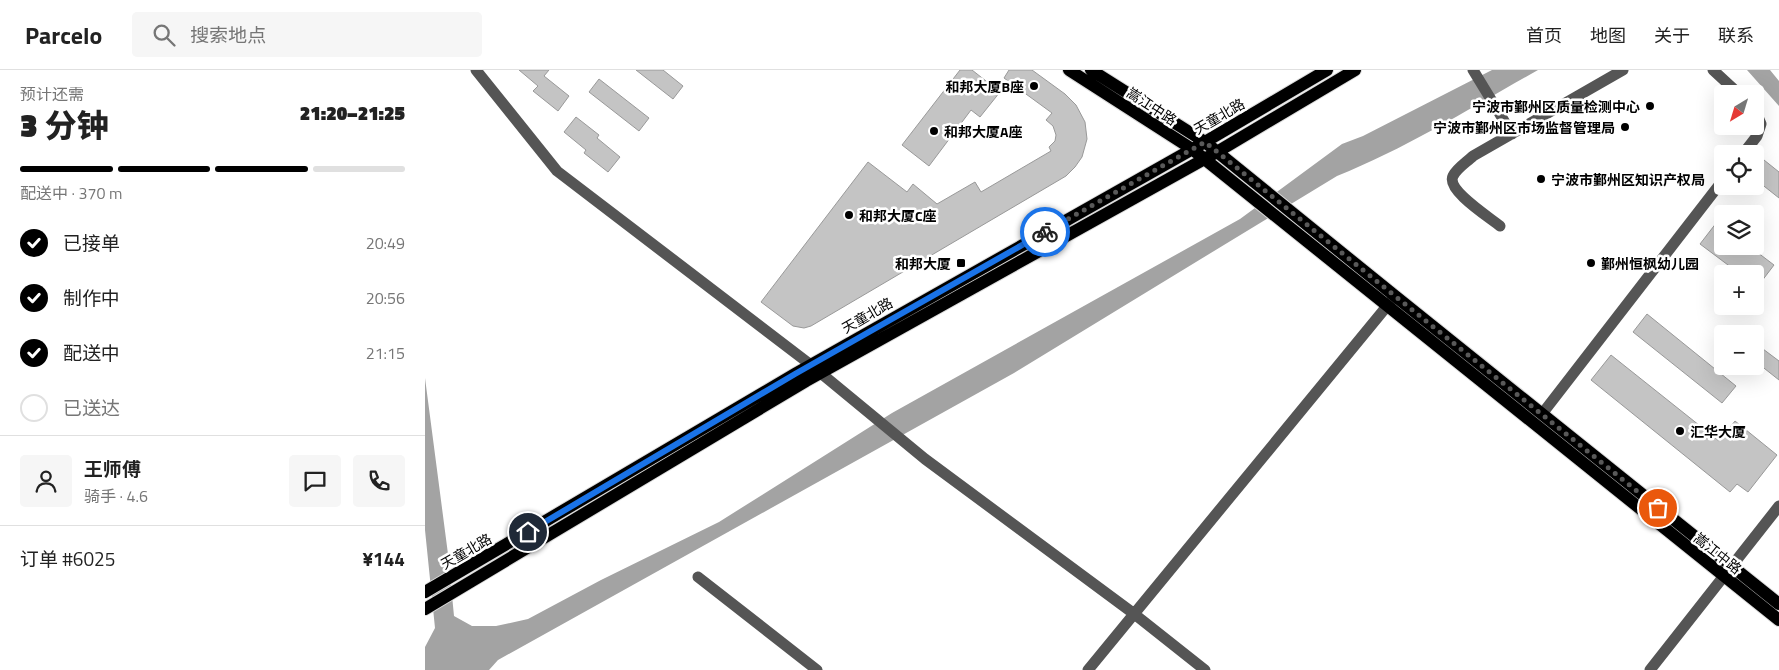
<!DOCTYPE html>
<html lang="zh">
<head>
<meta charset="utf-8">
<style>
	:root { --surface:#fff; --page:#f6f6f6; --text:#222; --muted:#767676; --line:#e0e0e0; --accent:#000 }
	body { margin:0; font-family:"Titillium Web","Noto Sans SC",sans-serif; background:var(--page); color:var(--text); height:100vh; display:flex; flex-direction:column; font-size:19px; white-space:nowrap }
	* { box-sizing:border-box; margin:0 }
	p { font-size:16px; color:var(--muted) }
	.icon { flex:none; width:28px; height:28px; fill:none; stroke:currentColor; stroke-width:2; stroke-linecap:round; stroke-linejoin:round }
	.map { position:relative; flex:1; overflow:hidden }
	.sheet { display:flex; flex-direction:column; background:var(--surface); width:425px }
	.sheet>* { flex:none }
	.needle { width:32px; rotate:218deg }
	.buttons { position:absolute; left:1289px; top:15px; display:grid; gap:10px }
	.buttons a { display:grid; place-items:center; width:50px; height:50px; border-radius:5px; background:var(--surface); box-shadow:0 5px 20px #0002; font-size:25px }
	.pin { position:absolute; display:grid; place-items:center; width:42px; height:42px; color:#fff; margin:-21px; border:2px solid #fff; border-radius:50%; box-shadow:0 1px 5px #0007 }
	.courier { position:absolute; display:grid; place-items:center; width:50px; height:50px; margin:-25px; border:4px solid #1a73e8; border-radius:50%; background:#fff; color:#222; box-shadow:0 1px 6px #0007 }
	.summary em { font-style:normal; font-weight:800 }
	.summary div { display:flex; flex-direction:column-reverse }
	.summary { display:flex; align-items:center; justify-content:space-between; height:85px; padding:0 20px }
	h1 { font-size:32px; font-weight:800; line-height:38px }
	.bar { display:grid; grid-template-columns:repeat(4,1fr); gap:8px 5px; align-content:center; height:60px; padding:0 20px }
	.bar i { height:6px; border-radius:4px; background:var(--line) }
	.bar .on { background:var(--accent) }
	.bar p { grid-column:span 4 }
	.line { display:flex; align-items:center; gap:12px; padding:0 20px; border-top:1px solid var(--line) }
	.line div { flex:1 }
	.round { display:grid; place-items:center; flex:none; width:52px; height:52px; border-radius:5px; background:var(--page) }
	ol { padding:0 20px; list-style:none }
	li { display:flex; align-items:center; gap:15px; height:55px }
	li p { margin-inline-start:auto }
	li .icon { padding:5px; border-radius:50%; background:var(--accent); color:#fff; stroke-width:4 }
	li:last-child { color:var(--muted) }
	li i { width:28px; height:28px; border:2px solid var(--line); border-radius:50% }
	header { display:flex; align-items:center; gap:30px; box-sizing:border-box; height:70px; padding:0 25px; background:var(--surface); border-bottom:1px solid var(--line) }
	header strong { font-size:24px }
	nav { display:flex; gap:28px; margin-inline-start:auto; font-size:18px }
	.search { width:350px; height:45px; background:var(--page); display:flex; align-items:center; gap:12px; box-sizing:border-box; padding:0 18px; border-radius:5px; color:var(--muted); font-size:19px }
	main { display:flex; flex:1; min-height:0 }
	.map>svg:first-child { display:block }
	.water { fill:#a3a3a3 }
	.building { fill:#c4c4c4; stroke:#999 }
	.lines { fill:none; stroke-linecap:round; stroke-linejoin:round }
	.major-casing { stroke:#dbdbdb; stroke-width:14 }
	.minor { stroke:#555; stroke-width:11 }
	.major { stroke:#000; stroke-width:12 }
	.done { stroke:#595959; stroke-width:5; stroke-dasharray:0 9 }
	.route { stroke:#1a73e8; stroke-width:6 }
	.poi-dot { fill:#000; stroke:#fff; stroke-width:2 }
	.labels { text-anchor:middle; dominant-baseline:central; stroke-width:5; stroke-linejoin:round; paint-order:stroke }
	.poi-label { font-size:14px; font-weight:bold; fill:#000; stroke:#fff; text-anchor:start }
	.street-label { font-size:14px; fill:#000; stroke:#fff }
</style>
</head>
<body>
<header>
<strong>Parcelo</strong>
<div class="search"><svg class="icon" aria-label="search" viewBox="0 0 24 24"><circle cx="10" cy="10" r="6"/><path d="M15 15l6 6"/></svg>搜索地点</div>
<nav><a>首页</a><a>地图</a><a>关于</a><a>联系</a></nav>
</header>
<main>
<section class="sheet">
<div class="summary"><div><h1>3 分钟</h1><p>预计还需</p></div><em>21:20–21:25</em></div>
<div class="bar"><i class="on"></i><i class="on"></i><i class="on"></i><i></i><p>配送中 · 370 m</p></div>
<ol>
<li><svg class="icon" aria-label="check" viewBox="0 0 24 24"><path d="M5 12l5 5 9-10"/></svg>已接单<p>20:49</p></li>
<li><svg class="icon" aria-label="check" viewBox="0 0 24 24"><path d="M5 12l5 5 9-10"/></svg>制作中<p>20:56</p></li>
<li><svg class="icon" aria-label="check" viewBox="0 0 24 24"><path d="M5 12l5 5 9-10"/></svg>配送中<p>21:15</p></li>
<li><i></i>已送达</li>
</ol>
<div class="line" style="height:90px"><a class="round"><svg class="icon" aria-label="person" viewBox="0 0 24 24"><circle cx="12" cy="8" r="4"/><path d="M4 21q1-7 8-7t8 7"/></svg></a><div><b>王师傅</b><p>骑手 · 4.6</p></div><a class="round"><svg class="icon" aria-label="chat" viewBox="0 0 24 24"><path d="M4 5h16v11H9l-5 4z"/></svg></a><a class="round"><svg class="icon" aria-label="phone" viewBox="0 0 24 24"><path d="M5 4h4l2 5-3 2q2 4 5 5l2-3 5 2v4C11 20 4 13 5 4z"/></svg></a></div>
<div class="line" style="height:65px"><div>订单 #6025</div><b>¥144</b></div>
</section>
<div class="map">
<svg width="1354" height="600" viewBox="0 0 1354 600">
	<rect width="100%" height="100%" fill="#fff"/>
	<path class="water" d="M1067,0h46c-66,37 -131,78 -201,106l-323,197 -516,287 -9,10h-64v-23l10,-19 -10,-98v-152l23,176 6,62 18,10h24l32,-7 73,-39 118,-58 173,-109 348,-194 102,-75 21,-8z
		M1322,0h23l9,11v25z"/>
	<path class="building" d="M94,0h30l-5,6 25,20 -11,15 -25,-20 5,-5z
		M211,0h27l20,16 -10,13z
		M535,0h12l28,22 -20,25 -9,-7 -42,56 -27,-21z
		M584,0h23l33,24 11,11 9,17 2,17 -5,18 -7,10 -9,9 -255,150 -7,2 -11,-2 -32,-24 107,-140 39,30 6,-8 24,20 38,-22 6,10 70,-41 -2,-4 6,-6 1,-6 -3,-9 -7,-6 6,-7 -48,-35z
		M174,9l50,39 -10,13 -50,-39z
		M151,47l23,18 -2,3 23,19 -12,15 -24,-19 2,-3 -22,-18z
		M1339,90l15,12v26l-24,-19v-7z
		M1292,152l6,4v20h26l25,19 -19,25v-16h-15l-40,-30z
		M1222,244l89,72 -14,17 -89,-71z
		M1330,273l24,18v19l-24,-19z
		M1186,285l108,86 16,-20 42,34 -29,37 -11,-8 -7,8 -139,-112z"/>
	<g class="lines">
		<defs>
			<path id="major" d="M644,0l123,79 587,471
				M666,0l114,72 190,154 384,308
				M0,522l370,-218 410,-232 122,-72
				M0,539l381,-228 411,-229 138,-82"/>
		</defs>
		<use href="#major" class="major-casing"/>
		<path class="minor" d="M51,0l81,101 254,194 114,94 208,154 72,57
			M1048,0l39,64
			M1288,0l26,24
			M1318,84l14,-18 4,-12 -6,-14
			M1075,156c-11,-9 -54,-36 -47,-50 4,-8 14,-14 20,-20l150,-86
			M1117,344l181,-234
			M273,507l119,93
			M663,600l304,-370
			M1225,600l129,-164"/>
		<use href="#major" class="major"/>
	</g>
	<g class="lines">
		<path class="done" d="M620,162l160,-90 190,154 263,212"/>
		<path class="route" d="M103,462l267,-158 250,-142"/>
	</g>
	<g class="poi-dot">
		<circle cx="609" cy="16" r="5"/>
		<circle cx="1225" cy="36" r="5"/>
		<circle cx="1200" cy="57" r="5"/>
		<circle cx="509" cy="61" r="5"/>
		<circle cx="1116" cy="109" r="5"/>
		<circle cx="424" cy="145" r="5"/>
		<rect x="531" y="188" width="10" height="10" rx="2.5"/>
		<circle cx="1166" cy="193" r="5"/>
		<circle cx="1255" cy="361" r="5"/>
	</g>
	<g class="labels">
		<g class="poi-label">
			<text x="599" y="16" text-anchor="end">和邦大厦B座</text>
			<text x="1215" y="36" text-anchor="end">宁波市鄞州区质量检测中心</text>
			<text x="1190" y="57" text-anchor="end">宁波市鄞州区市场监督管理局</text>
			<text x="519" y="61">和邦大厦A座</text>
			<text x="1126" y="109">宁波市鄞州区知识产权局</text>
			<text x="434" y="145">和邦大厦C座</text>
			<text x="526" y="193" text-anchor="end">和邦大厦</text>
			<text x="1176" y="193">鄞州恒枫幼儿园</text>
			<text x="1265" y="361">汇华大厦</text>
		</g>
		<g class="street-label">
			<text transform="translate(727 36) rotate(33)">嵩江中路</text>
			<text transform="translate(794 46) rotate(-30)">天童北路</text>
			<text transform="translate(442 245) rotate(-30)">天童北路</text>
			<text transform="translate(41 481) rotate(-30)">天童北路</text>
			<text transform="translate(1293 483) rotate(39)">嵩江中路</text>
		</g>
	</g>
</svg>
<div class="buttons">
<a><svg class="needle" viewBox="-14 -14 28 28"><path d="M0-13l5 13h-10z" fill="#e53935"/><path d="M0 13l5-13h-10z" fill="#767676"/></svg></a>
<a><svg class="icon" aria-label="locate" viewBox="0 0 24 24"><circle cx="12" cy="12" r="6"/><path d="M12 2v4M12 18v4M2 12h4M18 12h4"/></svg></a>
<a><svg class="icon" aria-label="layers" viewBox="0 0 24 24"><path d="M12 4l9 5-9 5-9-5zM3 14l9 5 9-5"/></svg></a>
<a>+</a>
<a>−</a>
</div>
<div class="pin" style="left:1233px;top:438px;background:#ea580c"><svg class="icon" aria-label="bag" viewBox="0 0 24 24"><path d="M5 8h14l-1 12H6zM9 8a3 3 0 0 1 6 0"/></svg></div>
<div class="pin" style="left:103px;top:462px;background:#1f2937"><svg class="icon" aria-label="home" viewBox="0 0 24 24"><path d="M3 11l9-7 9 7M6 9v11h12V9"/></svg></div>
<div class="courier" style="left:620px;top:162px"><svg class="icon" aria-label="bike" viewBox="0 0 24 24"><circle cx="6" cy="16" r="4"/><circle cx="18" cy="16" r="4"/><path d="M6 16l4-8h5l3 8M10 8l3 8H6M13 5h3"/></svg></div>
</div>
</main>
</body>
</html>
